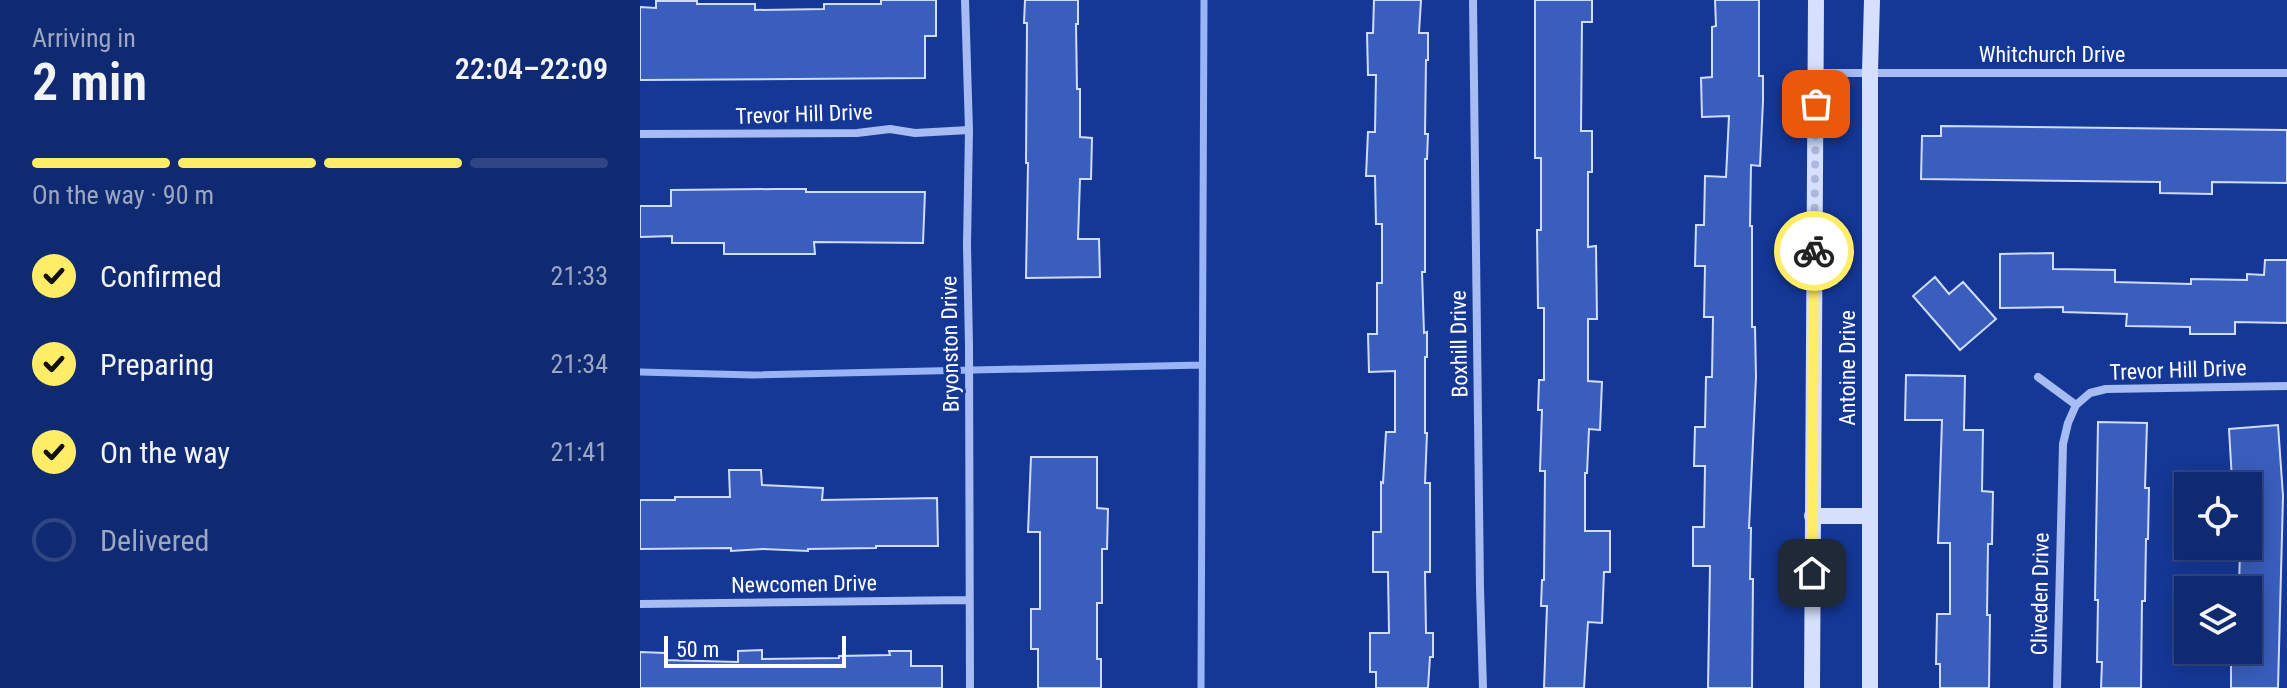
<!DOCTYPE html>
<html lang="en">
<head>
<meta charset="utf-8">
<style>
	:root { --surface:#102a71; --page:#193276; --text:#f1f3f6; --muted:#9ca7c3; --line:#304684; --accent:#ffed68 }
	body { margin:0; font-family:"Roboto Condensed",sans-serif; background:var(--page); color:var(--text); height:100vh; display:flex; flex-direction:column; font-size:30px; white-space:nowrap }
	* { box-sizing:border-box; margin:0 }
	p { font-size:26px; color:var(--muted) }
	.icon { flex:none; width:44px; height:44px; fill:none; stroke:currentColor; stroke-width:2; stroke-linecap:round; stroke-linejoin:round }
	.map { position:relative; flex:1; overflow:hidden }
	.panel { display:flex; flex-direction:column; background:var(--surface); width:640px }
	.panel>* { flex:none }
	.tools { position:absolute; left:1534px; top:472px; display:grid; gap:16px }
	.tools a { display:grid; place-items:center; width:88px; height:88px; border-radius:0px; background:var(--surface); box-shadow:0 4px 20px #0003,0 0 0 2px var(--line); font-size:40px }
	.scale { position:absolute; left:24px; bottom:20px; width:182px; box-sizing:border-box; padding-left:8px; border:4px solid #fff; border-top:0; font-size:22px; line-height:28px; white-space:nowrap; color:#fff; -webkit-text-stroke:6px #153897; paint-order:stroke }
	.pin { position:absolute; display:grid; place-items:center; width:68px; height:68px; color:#fff; margin:-34px; border-radius:16px; box-shadow:0 4px 12px #0006 }
	.courier { position:absolute; display:grid; place-items:center; width:80px; height:80px; margin:-40px; border:6px solid #ffed68; border-radius:50%; background:#fff; color:#222; box-shadow:0 2px 10px #0007 }
	.overview em { font-style:normal; font-weight:600 }
	.overview div { display:flex; flex-direction:column-reverse }
	.overview { display:flex; align-items:center; justify-content:space-between; height:136px; padding:0 32px }
	h1 { font-size:52px; font-weight:600; line-height:60px }
	.bar { display:grid; grid-template-columns:repeat(4,1fr); gap:12px 8px; align-content:center; height:96px; padding:0 32px }
	.bar i { height:10px; border-radius:6px; background:var(--line) }
	.bar .current { background:var(--accent) }
	.bar p { grid-column:span 4 }
	ol { padding:0 32px; list-style:none }
	li { display:flex; align-items:center; gap:24px; height:88px }
	li p { margin-inline-start:auto }
	li .icon { padding:8px; border-radius:50%; background:var(--accent); color:#111; stroke-width:4 }
	li:last-child { color:var(--muted) }
	li i { width:44px; height:44px; border:4px solid var(--line); border-radius:50% }
	main { display:flex; flex:1; min-height:0 }
	.map>svg:first-child { display:block }
	.lines { fill:none; stroke-linecap:round; stroke-linejoin:round }
	.stream { stroke:#99b4f5; stroke-width:7 }
	.building { fill:#395ebd; stroke:#cfdcfc; stroke-width:2 }
	.street { stroke:#a7bcf2; stroke-width:8 }
	.secondary { stroke:#d6e0fc; stroke-width:16 }
	.done { stroke:#adb9db; stroke-width:8; stroke-dasharray:0 14.4 }
	.route { stroke:#ffed68; stroke-width:10 }
	.labels { text-anchor:middle; dominant-baseline:central; stroke-width:6; stroke-linejoin:round; paint-order:stroke }
	.street-label { font-size:22px; fill:#fff; stroke:#153897 }
</style>
</head>
<body>
<main>
<section class="panel">
<div class="overview"><div><h1>2 min</h1><p>Arriving in</p></div><em>22:04–22:09</em></div>
<div class="bar"><i class="current"></i><i class="current"></i><i class="current"></i><i></i><p>On the way · 90 m</p></div>
<ol>
<li><svg class="icon" aria-label="check" viewBox="0 0 24 24"><path d="M5 12l5 5 9-10"/></svg>Confirmed<p>21:33</p></li>
<li><svg class="icon" aria-label="check" viewBox="0 0 24 24"><path d="M5 12l5 5 9-10"/></svg>Preparing<p>21:34</p></li>
<li><svg class="icon" aria-label="check" viewBox="0 0 24 24"><path d="M5 12l5 5 9-10"/></svg>On the way<p>21:41</p></li>
<li><i></i>Delivered</li>
</ol>
</section>
<div class="map">
<svg width="1647" height="688" viewBox="0 0 1647 688">
	<rect width="100%" height="100%" fill="#153897"/>
	<g class="lines">
		<path class="stream" d="M0,372l113,3 449,-10
			M561,688l3,-688"/>
	</g>
	<path class="building" d="M241,0h55v36h-11v42l-285,2v-73l16,1v-7h41v3h58v6l69,-1v-5h57z
		M385,0h53v24h-2l1,65h3v48l12,1 -1,41h-11l-2,60h21l1,38 -74,1 2,-115h-2l1,-140h-3z
		M734,0h47l-2,33h9v27h-2l-1,74h3l-1,25h-2v113h-3l2,61 3,-1v25h-2v76h2l-2,50h5v89h-5l1,61h7v24h-3l-2,31h-52v-16h-6v-39h19l-1,-61h-15v-40h8v-50l2,1 3,-51h9v-61l-26,1 -1,-38h9v-51h5v-59h-6l-1,-48h-9l2,-44h7l1,-57h-8l-1,-42h6z
		M895,0h57v22h-10l-1,109h11v41h-4v75l8,-1 1,73h-9v62l14,1 -2,48 -11,-1 -2,44h-2v58h25v41h-6l-2,51 -14,-1 -4,66h-40l3,-82h-6l1,-26h2l1,-109h-5l2,-61h-4l1,-30h5v-72h-6l-1,-78h4v-72h-6z
		M1075,0h44v76h4v25l-3,65 -9,-1 -1,61h2v101h3l1,50 -7,151h2l-1,51h3l-1,109h-44l2,-122h-17v-39h11l1,-61h-11l1,-39h10l1,-50h6l1,-60h-9l1,-51h-10l1,-41h8l1,-49 21,1 3,-61 -27,1 -1,-39 11,-1v-50l4,-1z
		M1301,126l346,4v53l-75,-1v12l-52,-1v-11l-239,-3 1,-43h19z
		M136,189h30v3h119l-2,51 -109,-1 1,12h-91v-11h-52v-7l-32,1v-31h31v-16z
		M1413,253v16l62,1v12l76,2v-5l56,1v-6l17,1 1,-15h22v63l-52,-1v12h-45v-7l-64,-1 1,-12 -64,-2v-5l-63,1v-54z
		M1295,277l14,17 14,-12 33,37 -36,31 -47,-54z
		M1266,375l59,1 -1,54h19l-1,61 11,1 -1,52h-4l-1,71h3l-1,73h-49v-24h-4l1,-50h13v-71h-12l4,-123h-37z
		M1458,422l49,1 -2,65h4l-1,51h-2l-1,62h-3l-1,87h-40l1,-26h-5l1,-62h-3z
		M1638,425l5,71 -5,192h-47v-38h17v-60h-9l1,-42h8v-70l-16,2 -3,-51z
		M391,457h66v51l11,1 -1,40h-5v54h-5v56h4v29h-63v-39h-7v-40h9v-77h-12z
		M89,470h32l1,15 61,3 -1,12 115,-2 1,48h-62v2l-68,1v2l-45,-2 -32,2v-3l-91,1v-49h35v-3h55z
		M122,650v9l77,-1v-2l51,-1 -1,-4h22v15h31v22h-302v-36l25,1v7l73,2v-11z"/>
	<g class="lines">
		<path class="street" d="M325,0l4,130 -2,115 2,100 1,343
			M833,0l7,588 3,100
			M1176,73h471
			M0,134l217,-1 33,-4 25,4 54,-3
			M1398,377l38,28
			M0,604l329,-4
			M1417,688l6,-244 5,-21 8,-18 14,-12 16,-4 181,-3"/>
		<path class="secondary" d="M1172,516h57
			M1172,688l4,-688
			M1230,688v-617l2,-71"/>
	</g>
	<g class="lines">
		<path class="done" d="M1174,251l2,-147"/>
		<path class="route" d="M1172,573l2,-322"/>
	</g>
	<g class="labels">
		<g class="street-label">
			<text x="1412" y="54">Whitchurch Drive</text>
			<text transform="translate(164 114) rotate(-2)">Trevor Hill Drive</text>
			<text transform="translate(310 344) rotate(-91)">Bryonston Drive</text>
			<text transform="translate(819 344) rotate(-91)">Boxhill Drive</text>
			<text transform="translate(1207 368) rotate(-90)">Antoine Drive</text>
			<text transform="translate(1538 370) rotate(-2)">Trevor Hill Drive</text>
			<text transform="translate(164 584) rotate(-1)">Newcomen Drive</text>
			<text transform="translate(1400 594) rotate(-89)">Cliveden Drive</text>
		</g>
	</g>
</svg>
<div class="tools">
<a><svg class="icon" aria-label="locate" viewBox="0 0 24 24"><circle cx="12" cy="12" r="6"/><path d="M12 2v4M12 18v4M2 12h4M18 12h4"/></svg></a>
<a><svg class="icon" aria-label="layers" viewBox="0 0 24 24"><path d="M12 4l9 5-9 5-9-5zM3 14l9 5 9-5"/></svg></a>
</div>
<div class="scale">50 m</div>
<div class="pin" style="left:1176px;top:104px;background:#ea580c"><svg class="icon" aria-label="bag" viewBox="0 0 24 24"><path d="M5 8h14l-1 12H6zM9 8a3 3 0 0 1 6 0"/></svg></div>
<div class="pin" style="left:1172px;top:573px;background:#1f2937"><svg class="icon" aria-label="home" viewBox="0 0 24 24"><path d="M3 11l9-7 9 7M6 9v11h12V9"/></svg></div>
<div class="courier" style="left:1174px;top:251px"><svg class="icon" aria-label="bike" viewBox="0 0 24 24"><circle cx="6" cy="16" r="4"/><circle cx="18" cy="16" r="4"/><path d="M6 16l4-8h5l3 8M10 8l3 8H6M13 5h3"/></svg></div>
</div>
</main>
</body>
</html>
